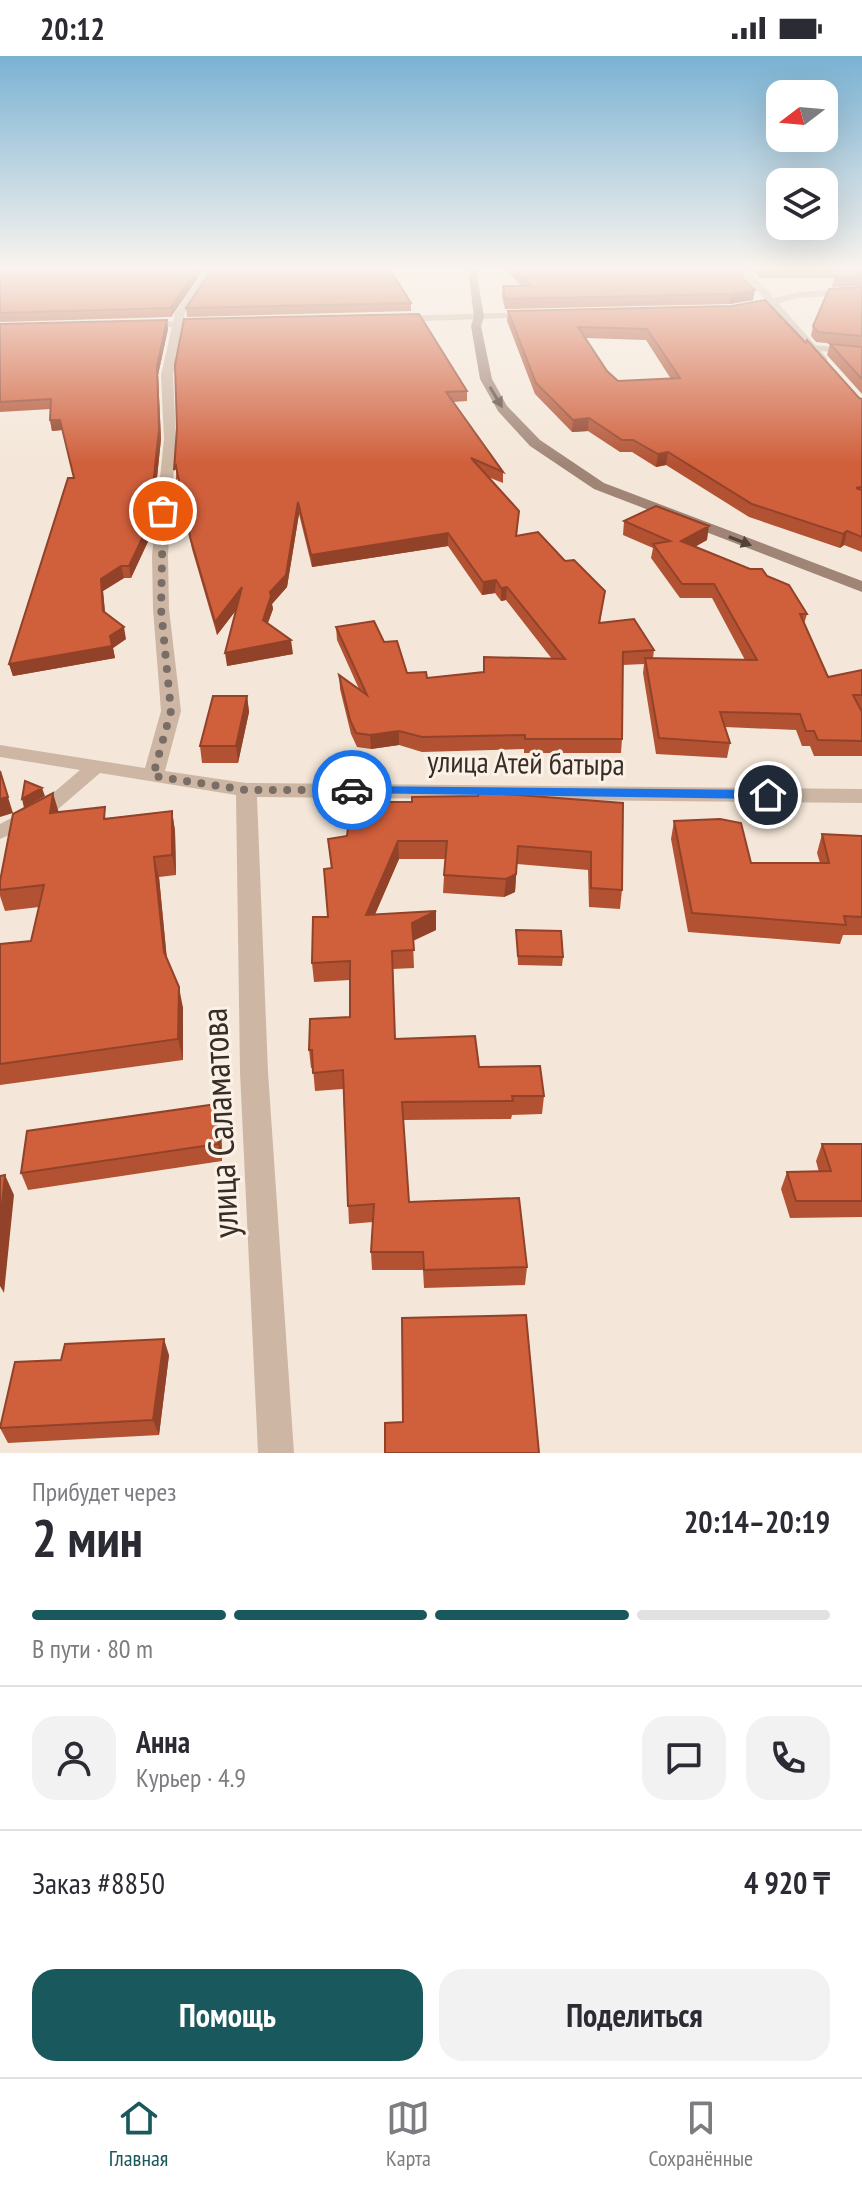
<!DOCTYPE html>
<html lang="ru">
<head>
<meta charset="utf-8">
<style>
	:root { --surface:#fff; --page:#f2f2f3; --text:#2b2b33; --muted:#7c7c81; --line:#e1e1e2; --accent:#19585c }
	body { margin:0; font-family:"PT Sans Narrow",sans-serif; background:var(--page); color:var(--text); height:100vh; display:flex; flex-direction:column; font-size:30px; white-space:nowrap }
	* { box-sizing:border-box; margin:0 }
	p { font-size:26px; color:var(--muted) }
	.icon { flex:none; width:44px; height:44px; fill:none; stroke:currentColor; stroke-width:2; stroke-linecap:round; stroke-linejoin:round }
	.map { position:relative; height:1397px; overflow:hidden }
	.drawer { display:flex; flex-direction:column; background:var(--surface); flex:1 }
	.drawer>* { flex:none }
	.needle { width:52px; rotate:254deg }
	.controls { position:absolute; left:766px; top:24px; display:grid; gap:16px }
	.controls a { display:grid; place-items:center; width:72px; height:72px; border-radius:16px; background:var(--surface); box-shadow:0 8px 32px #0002; font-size:40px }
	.pin { position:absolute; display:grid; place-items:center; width:68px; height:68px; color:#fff; margin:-34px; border:4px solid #fff; border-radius:50%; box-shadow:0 2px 8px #0007 }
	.courier { position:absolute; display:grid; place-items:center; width:80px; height:80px; margin:-40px; border:6px solid #1a73e8; border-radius:50%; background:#fff; color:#222; box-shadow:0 2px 10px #0007 }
	.head em { font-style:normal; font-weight:700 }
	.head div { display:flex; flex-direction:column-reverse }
	.head { display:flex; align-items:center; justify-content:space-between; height:136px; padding:0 32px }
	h1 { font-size:52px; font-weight:700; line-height:60px }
	.bar { display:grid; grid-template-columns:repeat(4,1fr); gap:12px 8px; align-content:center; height:96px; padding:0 32px }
	.bar i { height:10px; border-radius:6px; background:var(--line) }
	.bar .active { background:var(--accent) }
	.bar p { grid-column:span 4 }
	.line { display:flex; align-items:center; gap:20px; padding:0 32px; border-top:2px solid var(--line) }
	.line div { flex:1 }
	.round { display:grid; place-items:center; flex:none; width:84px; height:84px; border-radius:24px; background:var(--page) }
	.button { display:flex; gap:16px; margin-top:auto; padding:16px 32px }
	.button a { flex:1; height:92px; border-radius:24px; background:var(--accent); color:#fff; font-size:32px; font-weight:700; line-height:92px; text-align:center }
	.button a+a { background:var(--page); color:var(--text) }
	.status { display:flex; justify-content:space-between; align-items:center; height:56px; padding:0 40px; background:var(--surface); direction:ltr }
	.status svg { height:22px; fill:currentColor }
	.dock { display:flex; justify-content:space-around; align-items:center; height:112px; border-top:2px solid var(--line); background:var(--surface); font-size:22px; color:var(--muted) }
	.dock a { display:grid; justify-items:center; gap:4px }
	.dock .active { color:var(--accent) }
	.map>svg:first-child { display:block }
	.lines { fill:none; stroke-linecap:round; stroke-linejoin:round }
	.minor { fill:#cdb7a4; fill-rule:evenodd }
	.tertiary { fill:#cdb7a4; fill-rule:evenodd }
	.secondary { fill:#a08576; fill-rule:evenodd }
	.wall { fill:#b35233; fill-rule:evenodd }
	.shaded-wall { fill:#924229 }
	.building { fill:#d05f3b; stroke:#924229; stroke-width:2; fill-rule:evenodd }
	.oneway { fill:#51423a }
	.route { fill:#1a73e8 }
	.done { stroke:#796d65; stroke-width:8; stroke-dasharray:0 14.4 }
	.labels { text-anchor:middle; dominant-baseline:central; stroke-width:6; stroke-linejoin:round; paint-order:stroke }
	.street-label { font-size:30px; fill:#372c26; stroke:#fbf1e6 }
	.near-street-label { font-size:36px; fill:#372c26; stroke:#fbf1e6 }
</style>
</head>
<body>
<div class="status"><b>20:12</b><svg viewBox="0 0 49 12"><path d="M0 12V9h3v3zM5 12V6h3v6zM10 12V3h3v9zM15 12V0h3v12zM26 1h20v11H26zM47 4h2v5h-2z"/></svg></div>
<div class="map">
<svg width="862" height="1397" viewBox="0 0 862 1397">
	<rect width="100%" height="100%" fill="#f4e7d9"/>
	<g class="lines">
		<path class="minor" d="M207,212h9l-31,45 -12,62 3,64 -8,116 1,54 12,102 -16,60 81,12 616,6v14l-605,-6 11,275 26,381h-36l-18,-381 -4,-277 -136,-22 -51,44 -49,22v-15l45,-24 35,-30 -80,-13v-12l145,23 16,-57 -8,-102 -1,-54 12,-116 -3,-64 14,-62z
			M813,289l49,4v6l-53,-5v-4z"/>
		<path class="tertiary" d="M738,212h9l27,30 25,-6 63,-4v6l-63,4 -21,5 49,55v4h-8l-50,-57 -28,5v-4l24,-6z
			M532,256l4,5 -140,5 -5,-3 5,-3z
			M208,265l5,3 -1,2 -72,2 -5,-3 5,-3z"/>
		<path class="secondary" d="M468,212h8l8,49 -3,9 11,53 15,27 33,34 64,43 258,98v11l-268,-103 -64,-43 -32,-35 -18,-32 -9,-53 3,-9z"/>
	</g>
	<path class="wall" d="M0,212h205l-34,49 -171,5z
		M505,212h239l-1,9 10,23 -23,4 -225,5 -3,-13 1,-10h18z
		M751,212h111v18l-30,1 2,-9h-74z
		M862,231v60l-46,-5 -5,-6 2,-10z
		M411,247v8l-224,6 -1,-9z
		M732,250l127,92 3,1v153l-18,-7 -4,3 -91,-31 -83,-52 -10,2 -24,-15h-12l-32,-21 -16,1 -37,-38 -28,-73 1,-10zM585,282l61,2 25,39 -53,2 -11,-10z
		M0,268l168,5 -10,46 3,64 -10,96 -20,43h-7l-21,13 2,21 21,27 -13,9 2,10 -102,18 -4,-12 65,-186 -12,-48 -10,1 -2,-11 1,-11 -51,3z
		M830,288l32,3v47l-35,-39z
		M175,309l292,26v10l-14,1 50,70v11l-15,-6 31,34 -2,24 48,26 40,30 -5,31 54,28 -1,8 92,2 -33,-62h-32l-29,-40 2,-10 -30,-13 1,-14 83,19 -12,7 72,29 40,38 -3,10 24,53 34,-7v86h-48l-4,-10h-8l-6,-16 -71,-3 5,16 -3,15 -71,-4 -13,-81 1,-9 -21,1 -1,74 -1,14h-97v-4l-102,3 -23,-7 -28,4 -14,-2 -6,-13 -11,-45 -1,-14 20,14 -22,-49 -1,-13 48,15 23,31 20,5 57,-6 68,-13 -46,-59 -5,1 -6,-8 -13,2 -34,-49 -136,21 -13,-53 -12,73 -15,17 1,5 -5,14 25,31 -66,12 9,-56 -19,25 -25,-86 -14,-71 -2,3 1,-53z
		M247,640l2,16 -11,51h-36l-2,-17z
		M623,747l-1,87 -2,19 -31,-2 -1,-37 -71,-6 -2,28 -11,5 -61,-4 2,-34h-46l-24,55 61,16 -23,11 1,27 -21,1 2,70 84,28 65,29 -2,18 -30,1 -1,4 -108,1 6,82 118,65 -2,18 -101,3 -1,-18h-51l-1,-18 2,-30 -24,2 -6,-135 -28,2 -2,-23h-2l-2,-18 41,-33v-37l-36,2 -2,-19 15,-46 4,-49 -3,-29z
		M172,755l3,20 1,44 -17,2 8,82 16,49v52l-183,25v-141l31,-3 8,-34 -34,4 -5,-15v-15l58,-69 50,6z
		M674,765l77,42h69l-3,-10 5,-19 40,2v99h-19l-3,9 -152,-12 -17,-93z
		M516,874l47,27 -1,9 -44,-1z
		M217,1048l4,18 1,39 -194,29 -7,-17z
		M822,1088h40v73l-72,1 -9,-29 6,-17h32l-3,-11z
		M169,1299l-10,80 -151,8 -8,-15z"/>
	<path class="shaded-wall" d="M198,212h7l-34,49 -1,-9z
		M755,234l-2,10 -23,4 1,-10z
		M167,264l1,9 -10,46 3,64 -10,96 -20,43 -2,-12 28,-200z
		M589,362l-1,13 -16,1 1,-12z
		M50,364h10l2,10 -10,1z
		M668,396l-2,13 -10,2 2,-13z
		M298,446l1,12 -12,73 -15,17 1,5 -9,24 -1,-13 7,-28z
		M709,470l-2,14 -28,15 2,-14z
		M847,475l-3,14 -4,3 3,-14z
		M448,477v13l-136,21 -1,-12z
		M121,510l3,12 -21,13 3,32 -3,-12 -2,-32z
		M496,524l-1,13 -13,2 1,-13z
		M242,531l2,13 -27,35 -2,-13z
		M507,531l-1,13 -5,1v-13z
		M124,571l2,12 -13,9 2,10 -102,18 -4,-12 101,-28z
		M291,584l2,14 -66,12 -2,-13z
		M247,640l2,16 -11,51 -2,-17z
		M399,675v14l-28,4 -1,-14z
		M42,732l3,8 -21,12 -2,-9z
		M53,737l6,20h-9z
		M8,741l5,16 -13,4v-18z
		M172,755l3,20 1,44 -4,-20z
		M398,785l1,18 -32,74 -1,-18z
		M154,801l5,20 9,95 -4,-20z
		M516,818l-1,18 -11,5 2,-18z
		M436,855v19l-24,11v-18z
		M179,931l4,21v52l-5,-21z
		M217,1048l4,18 1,39 -4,-17z
		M5,1119l9,20 -10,98 -4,-7v-63z
		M164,1283l5,16 -10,80 -6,-15z"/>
	<path class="building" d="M0,212h198l-28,40 -170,5z
		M213,212h176l22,35 -225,5z
		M514,212h230l-10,1 21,21 -24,4 -226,5 -2,-13h28z
		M838,212h24v8l-28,1z
		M862,231v49l-44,-4 -5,-6 16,-37z
		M765,244l41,43 1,-3 52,58 3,1v88l-6,1 6,2v47l-15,-6 -4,3 -91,-30 -84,-52 -10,2 -25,-14h-11l-33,-22 -16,2 -37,-37 -28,-72 224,-5zM578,271l69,2 33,49 -62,3 -11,-10z
		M419,258l48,77 -21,1 57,80 -32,-14 48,53 -3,25 22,-4 27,29 9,-1 31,31 -6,32 35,-4 20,31 -31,2 -1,87h-97v-4l-103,2 -23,-6 -29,4 -14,-2 -6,-13 -11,-45 28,20 -31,-68 38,-6 10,21 13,-1 10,32 19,-1 1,6 57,-6v-15l81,2 -58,-72 -6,1 -5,-8 -13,2 -35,-49 -137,22 -13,-53 -12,73 -16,17 1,4 -8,24 28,20 -66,13 17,-66 -27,35 -25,-85 -14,-71 -2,4 3,-42 -2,-63 9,-46z
		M167,264l-10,46 2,63 -10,95 -20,42h-8l-20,13 2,32 21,16 -14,9 2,10 -103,18 59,-186h6l-14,-58h-10l1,-21 -51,3v-78z
		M830,288l32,3v32z
		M656,450l53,20 -28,15 69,28h12l5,7 22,9 18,29h-7l28,63 34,-7v25h-9l9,17v29l-44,-1 -4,-9h-8l-6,-17 -80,-2 10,31 -71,-5 -14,-80 112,2 -43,-76h-32l-29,-40 17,-3 -46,-20z
		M213,640h34l-11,50h-36z
		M0,715l8,26 -8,2z
		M25,725l17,7 -20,11z
		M478,736l145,11 -1,87 -31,-2v-36l-73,-6 -2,28 -10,5 -62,-4 3,-34h-49l-32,74 70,-4 -24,12 2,27 -22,1 3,88 80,-3 4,31 61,-1 4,30h-32l1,5 -111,1 7,100 110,-4 8,69 -103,3 -1,-18h-52l3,-48 -26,2 -5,-136 -30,3 -1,-23h-3l1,-31 40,-2v-56l-38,2 1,-46h15l-4,-48 8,-1 -4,-29 19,-3 4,-34h61v-5l66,-1z
		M53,737l-3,20 55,-6 -1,12 68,-8v44l-18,2 10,95 15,35 -1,52 -178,25v-120l31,-3 13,-56 -44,5v-9l13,-67z
		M720,763l21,4 10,40h78l-7,-29 40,2v81l-18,-1 2,9 -154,-12 -18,-92z
		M516,874l45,1 2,26 -45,-1z
		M217,1048l1,40 -197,29 6,-42z
		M822,1088h40v57h-66l-9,-29 44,-1z
		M5,1119l-5,48v-47z
		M526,1259l13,138h-154v-30l18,-1 -1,-104z
		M164,1283l-11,81 -153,8 15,-66 46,-2 4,-16z"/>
	<defs><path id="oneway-solid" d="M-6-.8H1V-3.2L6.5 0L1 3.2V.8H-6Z" transform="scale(2)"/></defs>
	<g class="oneway">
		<use href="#oneway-solid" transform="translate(496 341) rotate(59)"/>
		<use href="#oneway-solid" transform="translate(740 485) rotate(21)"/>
	</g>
	<linearGradient id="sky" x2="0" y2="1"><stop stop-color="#7ab2d3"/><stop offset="0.52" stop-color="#faf4ee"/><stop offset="1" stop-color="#faf4ee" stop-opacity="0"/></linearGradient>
	<rect width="862" height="408" fill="url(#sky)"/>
	<path class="route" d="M352,730l416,4 7,5 -7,4 -420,-6 -2,-3z"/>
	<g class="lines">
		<path class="done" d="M163,455l-2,98 10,102 -18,65 93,14h106"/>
	</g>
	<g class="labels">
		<g class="street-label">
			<text transform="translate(526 706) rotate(1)">улица Атей батыра</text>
		</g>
		<g class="near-street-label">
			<text transform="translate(219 1067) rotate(-93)">улица Саламатова</text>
		</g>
	</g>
</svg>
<div class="controls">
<a><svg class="needle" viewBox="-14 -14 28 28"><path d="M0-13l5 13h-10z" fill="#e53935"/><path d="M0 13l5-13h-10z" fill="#7c7c81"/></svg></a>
<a><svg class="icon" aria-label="layers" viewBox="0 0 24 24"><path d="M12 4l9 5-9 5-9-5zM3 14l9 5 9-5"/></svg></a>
</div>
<div class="pin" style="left:163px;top:455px;background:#ea580c"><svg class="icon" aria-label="bag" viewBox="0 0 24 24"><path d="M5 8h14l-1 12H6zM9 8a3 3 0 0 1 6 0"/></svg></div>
<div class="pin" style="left:768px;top:739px;background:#1f2937"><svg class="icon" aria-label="home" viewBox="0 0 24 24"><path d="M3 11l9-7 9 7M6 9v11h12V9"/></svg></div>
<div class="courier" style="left:352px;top:734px"><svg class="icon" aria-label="car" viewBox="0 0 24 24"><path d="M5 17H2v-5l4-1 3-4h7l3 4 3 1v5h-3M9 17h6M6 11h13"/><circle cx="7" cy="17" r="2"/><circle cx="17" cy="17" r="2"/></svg></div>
</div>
<section class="drawer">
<div class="head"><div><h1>2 мин</h1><p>Прибудет через</p></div><em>20:14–20:19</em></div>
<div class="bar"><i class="active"></i><i class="active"></i><i class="active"></i><i></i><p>В пути · 80 m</p></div>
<div class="line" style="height:144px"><a class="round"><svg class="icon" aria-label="person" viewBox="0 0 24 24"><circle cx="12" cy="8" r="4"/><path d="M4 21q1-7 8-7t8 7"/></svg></a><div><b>Анна</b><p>Курьер · 4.9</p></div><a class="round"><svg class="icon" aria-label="chat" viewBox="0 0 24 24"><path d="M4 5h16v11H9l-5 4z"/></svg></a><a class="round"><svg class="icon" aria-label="phone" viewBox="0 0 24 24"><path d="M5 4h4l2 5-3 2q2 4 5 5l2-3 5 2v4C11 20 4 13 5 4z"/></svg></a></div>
<div class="line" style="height:104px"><div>Заказ #8850</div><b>4 920 ₸</b></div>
<div class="button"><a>Помощь</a><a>Поделиться</a></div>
</section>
<nav class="dock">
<a class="active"><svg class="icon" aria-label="home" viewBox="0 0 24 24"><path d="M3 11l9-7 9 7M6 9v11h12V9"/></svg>Главная</a>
<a><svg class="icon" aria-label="map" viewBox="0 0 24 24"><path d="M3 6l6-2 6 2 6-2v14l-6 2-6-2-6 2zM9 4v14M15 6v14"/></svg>Карта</a>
<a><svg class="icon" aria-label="saved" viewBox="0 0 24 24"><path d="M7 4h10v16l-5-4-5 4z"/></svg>Сохранённые</a>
</nav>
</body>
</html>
